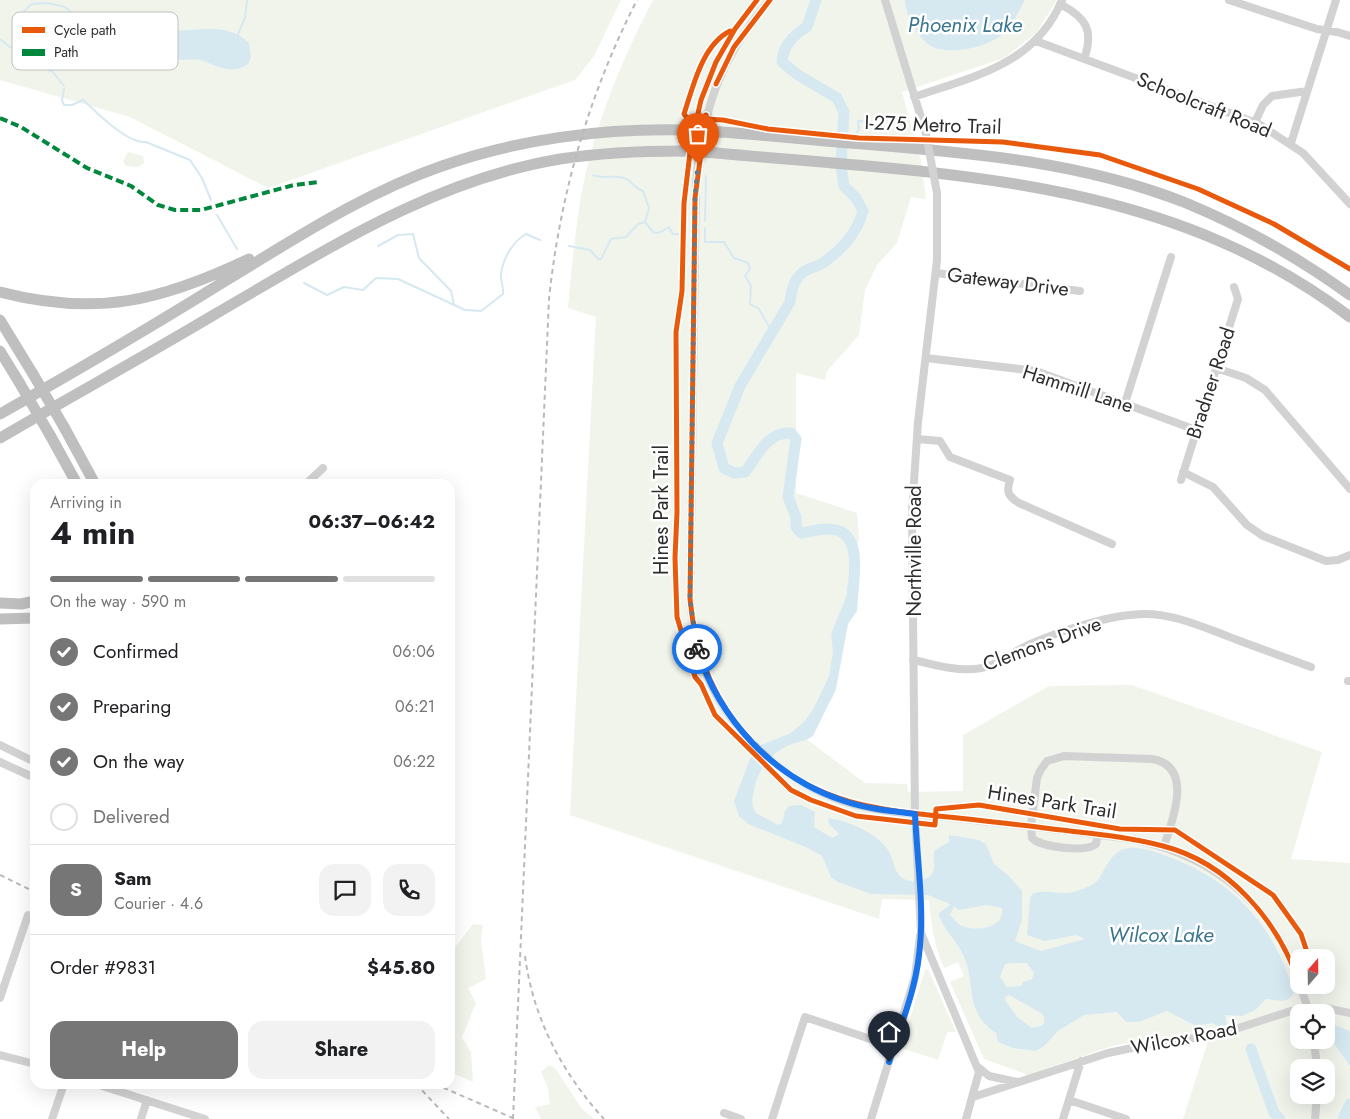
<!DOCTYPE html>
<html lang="en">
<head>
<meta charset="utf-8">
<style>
	:root { --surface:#fff; --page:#f2f2f2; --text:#202124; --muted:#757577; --line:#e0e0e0; --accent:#767676 }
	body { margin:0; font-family:Jost,sans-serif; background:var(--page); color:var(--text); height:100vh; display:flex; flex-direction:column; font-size:19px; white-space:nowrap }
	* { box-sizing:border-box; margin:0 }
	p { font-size:16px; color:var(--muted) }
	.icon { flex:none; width:28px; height:28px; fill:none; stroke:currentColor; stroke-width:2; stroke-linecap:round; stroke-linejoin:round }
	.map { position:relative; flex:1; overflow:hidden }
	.panel { position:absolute; left:30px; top:479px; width:425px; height:610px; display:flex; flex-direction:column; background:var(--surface); border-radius:15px; box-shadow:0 5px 20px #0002 }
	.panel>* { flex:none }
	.needle { width:32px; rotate:20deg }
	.fabs { position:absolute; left:1290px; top:949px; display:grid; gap:10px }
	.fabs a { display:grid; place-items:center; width:45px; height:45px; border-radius:10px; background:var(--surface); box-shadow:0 5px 20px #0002; font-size:25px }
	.pin { position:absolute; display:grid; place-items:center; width:42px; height:42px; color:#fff; margin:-51px -21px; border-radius:50% 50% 50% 0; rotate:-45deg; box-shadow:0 0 5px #0007 }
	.pin .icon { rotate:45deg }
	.courier { position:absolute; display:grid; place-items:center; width:50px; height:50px; margin:-25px; border:4px solid #1a73e8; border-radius:50%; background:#fff; color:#222; box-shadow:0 1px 6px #0007 }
	.overview em { font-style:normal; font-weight:700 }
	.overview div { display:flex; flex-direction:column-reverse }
	.overview { display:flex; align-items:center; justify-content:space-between; height:85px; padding:0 20px }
	h1 { font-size:32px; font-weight:700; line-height:38px }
	.bar { display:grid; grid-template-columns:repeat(4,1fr); gap:8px 5px; align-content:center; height:60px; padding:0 20px }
	.bar i { height:6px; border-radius:4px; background:var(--line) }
	.bar .on { background:var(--accent) }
	.bar p { grid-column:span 4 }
	.line { display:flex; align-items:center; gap:12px; padding:0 20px; border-top:1px solid var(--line) }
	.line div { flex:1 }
	.round { display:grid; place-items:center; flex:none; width:52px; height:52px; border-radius:15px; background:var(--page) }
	ol { padding:0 20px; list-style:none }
	li { display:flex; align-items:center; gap:15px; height:55px }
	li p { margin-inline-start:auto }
	li .icon { padding:5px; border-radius:50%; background:var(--accent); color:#fff; stroke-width:4 }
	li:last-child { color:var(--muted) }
	li i { width:28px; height:28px; border:2px solid var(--line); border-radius:50% }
	.action { display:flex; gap:10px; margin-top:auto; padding:10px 20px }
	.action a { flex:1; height:58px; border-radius:15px; background:var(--accent); color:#fff; font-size:20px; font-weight:700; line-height:58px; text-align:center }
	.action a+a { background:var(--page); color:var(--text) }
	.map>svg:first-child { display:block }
	.green { fill:#f0f4eb; fill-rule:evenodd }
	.water { fill:#d6e9f1; fill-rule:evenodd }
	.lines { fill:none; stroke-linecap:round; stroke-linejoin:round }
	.stream { stroke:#d6e9f1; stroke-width:2 }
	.river { stroke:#d6e9f1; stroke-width:11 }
	.minor { stroke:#d2d2d2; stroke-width:8 }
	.highway { stroke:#bfbfbf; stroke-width:11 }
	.rail { stroke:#b9b9b9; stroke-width:2; stroke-dasharray:5 4; stroke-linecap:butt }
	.minor-bridge { stroke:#d2d2d2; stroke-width:8 }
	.highway-bridge { stroke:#bfbfbf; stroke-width:11 }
	.quiet { stroke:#00873e; stroke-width:4; stroke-dasharray:8 4; stroke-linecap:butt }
	.cycleway-casing { stroke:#fff; stroke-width:8 }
	.cycleway { stroke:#e8590c; stroke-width:5 }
	.done { stroke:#767676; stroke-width:5; stroke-dasharray:0 9 }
	.route { stroke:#1a73e8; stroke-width:6 }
	.labels { text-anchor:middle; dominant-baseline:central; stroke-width:5; stroke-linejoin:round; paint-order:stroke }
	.street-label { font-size:20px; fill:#2d2d2d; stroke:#fff }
	.water-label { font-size:21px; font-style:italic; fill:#3a768f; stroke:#fff }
	.key { fill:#fff; stroke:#c0c0c0; stroke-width:1 }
	.key-label { font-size:14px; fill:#2d2d2d }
</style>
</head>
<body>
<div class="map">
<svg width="1350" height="1119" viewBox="0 0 1350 1119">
	<rect width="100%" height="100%" fill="#fff"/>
	<path class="green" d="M0,0h621l-27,56 -19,24 -307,108 -138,-71 -130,-37z
		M653,0h404l-21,33 -32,25 -102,34 19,69 5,38 -15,-2 -14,46 -20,22 -12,25 -6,45 -32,36 -2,9 -29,-7v120l61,20 2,26 -26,158 -28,41 60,45 42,1 1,8 55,-1v-56l86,-49 83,-1 190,67 -31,107 59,4v256h-167l28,-87 -96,13 -87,30 -44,-16 -34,-77 14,-6 -6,-14 -14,6c-10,-23 -13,-44 -15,-68l-47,-1 -3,20 -309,-104 26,-498 -28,-9c3,-33 6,-66 11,-99 11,-73 40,-144 74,-209zM1299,958h27v27h-27zM1299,1012h27v28h-27zM1299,1068h27v27h-27z
		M128,152l15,4 1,7 -6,4 -12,-1 -3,-5z
		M473,924l10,1 -2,15 5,39 -18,9 8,15 -14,34 9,15 2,30 -23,-10v-118z
		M928,969l28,63h-9l-9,28 -37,-12 24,-78z
		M549,1065l6,3 27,41 12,10h-53l-6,-12 15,-3 -2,-16 -7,-16z"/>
	<path class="water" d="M905,0h120c-6,10 -12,24 -21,33 -14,14 -55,23 -73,13 -13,-7 -26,-32 -26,-46z
		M150,28c33,10 72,-12 99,15l2,14 -3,7c-17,12 -31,1 -48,-4 -7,-1 -13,0 -20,0l-8,-7c-19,8 -24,-6 -25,-24z
		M854,576l5,8 -2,27 -9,13 -12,65 -23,47c-7,5 -13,5 -21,8 -21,8 -34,25 -38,46 -2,8 -3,16 2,23l22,12 4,-2 3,-12 4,-5 12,-1 14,7 -1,15 18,11 7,-4 -10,-10 -1,-6c21,3 47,14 60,32 6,8 5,21 14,28 7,5 23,4 29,-3 7,-8 0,-16 4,-25l14,-8v-7l30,5 7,4 8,20 15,12 13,15v29l-7,21 26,10 44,-12 -9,-4 -31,6 -18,-6 3,-36 2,-5c15,-6 30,3 45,-3 5,-2 14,-5 18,-8 8,-6 12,-28 29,-34 13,-4 32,3 45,8 46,17 84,47 107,91 8,14 12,29 18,43 -4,14 -17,9 -28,8l-11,11 -13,6 -17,-1 2,10 -7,2 -8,-4 -16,3 -29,-15 -28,11h-13l-9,-10 -33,3 -25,15 -15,16 -8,5 -23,-3 -15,-6 -2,-9c-31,-21 -20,-43 -31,-74 -6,-16 -20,-27 -26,-43v-3l11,-8 -2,-2 -20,-8 -57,-1 -33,-12 -7,-5 -9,-21 -14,-8 -60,-24 -9,-8 -5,-15 18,-47 7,-8 32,-13 13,-11 10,-14 15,-32 4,-24 -2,-18 16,-39v-9zM987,905l15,3c3,20 -25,24 -40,18 -5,-2 -9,-8 -12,-11l4,-9 5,4zM1010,963h17l7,10 -2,6 -9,3 -2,4 -14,1 -7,-10 5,-13zM1009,995l32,18 3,4v6l-3,3 -9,2 -15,-11 -12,-17 1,-4z
		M1334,1025l16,6v35l-22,-31z"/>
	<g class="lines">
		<path class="stream" d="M238,34l7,-16 2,-18
			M0,39l10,8 15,8 8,8 20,9 11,14
			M18,52l2,-30 4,-11 8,-7 16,-1 17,4 34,30 28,12 23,-6
			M64,89l-2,11 2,5h8l11,-5c14,13 45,44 63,42l44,18 12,18 9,22
			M843,134h13l3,-5 -1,-8 26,1 6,-5
			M593,175c7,4 21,0 31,3 8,2 9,10 19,13l6,17 -4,14
			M217,215l20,34
			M705,221l1,-45
			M645,222l9,11 7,-1 8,-5 4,7h6
			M705,228v14h19l10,16 14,5 2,6 -5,7 6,10 -1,18 9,5 13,23
			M378,246l20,-11 15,-1 6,24 32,33 3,14
			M569,246l21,4 8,9h3l10,-20 15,-2 12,-13 7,-2
			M304,283l23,12 17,-8 19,3 13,-12 22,1 67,31 16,1 22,-17c1,-7 -3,-14 -2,-20 2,-15 11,-32 25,-40l14,6"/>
		<path class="river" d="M816,0l-9,27c-14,8 -24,19 -25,35l16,13 39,23 7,14 -3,54 3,20 12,12 7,13c-7,24 -21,38 -40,52 -6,4 -13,4 -18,8 -10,6 -14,20 -15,31l-50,84 -23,57 7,25 10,5 11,-1c13,-17 23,-41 46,-39l5,6 -8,58 8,20v10l5,6c9,-1 18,-4 27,-4 33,0 27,39 25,61
			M1251,1049l23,64 6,6
			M1343,1119l7,-15"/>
		<path class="minor" d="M770,0c-50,57 -67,109 -74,183l-6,416c2,22 5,45 13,67 23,62 78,114 140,135 37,12 75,13 113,17 60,7 121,13 181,22 80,18 135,65 162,142
			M885,0l41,134
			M1229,0l88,29 20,3 13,4
			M1060,4c27,14 34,27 24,55
			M1036,41l223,83 44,29 47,51
			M914,97c60,-21 121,-32 148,-97
			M1255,122l8,-17 9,-9 35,-5
			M1291,143l45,-143
			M937,193v67l-19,162 -6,89 3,303 6,119 58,139 -13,47
			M936,273l144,18
			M926,358l110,13 160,59
			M1216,368l30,10 19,12 85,99
			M1125,403l46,-146
			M917,439l23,2 10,16 60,23c-4,12 -2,16 9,23l93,41
			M1183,472l30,15 34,38 16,11 63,25 12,-1 12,-5
			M1181,480l57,-181 -4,-12
			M306,484l17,-16
			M913,660c20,4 41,11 60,9 22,-1 36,-15 55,-24 32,-14 83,-31 117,-31 27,0 53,11 77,20 30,12 60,22 89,33
			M1348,681h2
			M0,745l35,17
			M0,762l35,16
			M1098,834l-2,10c-9,9 -56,3 -64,-6l-1,-12 6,-48 3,-7 7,-10 17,-5 88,3c42,7 21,60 12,87
			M1300,985l9,27
			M0,998l28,-83
			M1314,1040l3,28
			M0,1055l35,9
			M978,1067l11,9 28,6
			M96,1084l109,35
			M973,1097l135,-44 43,-9 66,-9 74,-24 35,-3 24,5
			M1069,1100l57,19
			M724,1113l17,6
			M52,1119l12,-35
			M141,1119l6,-19
			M772,1119l33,-102 89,30
			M871,1119l44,-142 5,-41
			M1063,1119l18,-58
			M1315,1119l2,-24"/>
		<path class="highway" d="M720,132c48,3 96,9 143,12 110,9 220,18 323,59 58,24 113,55 164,92
			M717,153c223,21 446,22 633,164
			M0,292c97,25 161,9 249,-33
			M0,320l33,54
			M0,351l19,31
			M0,414c76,-43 151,-87 225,-133 70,-42 139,-88 217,-115 76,-27 162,-38 243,-36
			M64,427l31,57
			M50,435l27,49
			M0,438c72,-42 145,-82 217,-125 109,-63 216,-133 343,-154 40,-6 80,-8 121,-8
			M0,603l21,1 14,-3
			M0,619l35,-1"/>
		<path class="rail" d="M0,875l35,17
			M525,956c8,62 37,117 79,163
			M416,1084l33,35
			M435,1084l80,35
			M513,1119l36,-820c11,-105 40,-205 88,-299"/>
		<path class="minor-bridge" d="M926,134l11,59"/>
		<path class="highway-bridge" d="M685,130l35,2
			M681,151l36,2
			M33,374l31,53
			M19,382l31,53"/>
		<path class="quiet" d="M0,118l21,9 66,41 44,18 27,19 17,5h26l93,-25 24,-3"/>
		<defs>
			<path id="cycleway" d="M757,0l-22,29 -19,33 -15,38 -10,44 -7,59 -2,88 -6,41 1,180 -2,46 2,59 18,60 6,7 14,31 76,75 20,10 45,16 79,9 1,-16 43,-4 141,24 55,1 98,65 28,39 8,24
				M730,31c-28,14 -37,56 -46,83l3,4 36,2 45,9 91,9 144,4 97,13 98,34 76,35 76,45
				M716,84l18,-37 36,-47
				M706,115l-11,83 -5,401c5,54 23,103 62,143
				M772,761c48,41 105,49 166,55 41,4 82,9 124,14 34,4 68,7 101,16 66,17 114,74 136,136"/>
		</defs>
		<use href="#cycleway" class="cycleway-casing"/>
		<use href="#cycleway" class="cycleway"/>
	</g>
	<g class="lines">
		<path class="done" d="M697,649l-7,-50 5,-401 3,-34"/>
		<path class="route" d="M697,649c22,70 76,129 147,152 23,8 47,10 71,13 2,47 10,95 4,141 -4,37 -19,72 -30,107"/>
	</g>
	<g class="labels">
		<g class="street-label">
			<text transform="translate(1204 105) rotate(22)">Schoolcraft Road</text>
			<text transform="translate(933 125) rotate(2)">I-275 Metro Trail</text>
			<text transform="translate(1008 282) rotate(7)">Gateway Drive</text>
			<text transform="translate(1211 383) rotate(-72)">Bradner Road</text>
			<text transform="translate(1078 389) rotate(18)">Hammill Lane</text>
			<text transform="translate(661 510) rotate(-90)">Hines Park Trail</text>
			<text transform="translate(914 551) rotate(-90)">Northville Road</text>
			<text transform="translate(1042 644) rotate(-20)">Clemons Drive</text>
			<text transform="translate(1052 802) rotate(9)">Hines Park Trail</text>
			<text transform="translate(1184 1038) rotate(-11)">Wilcox Road</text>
		</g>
		<g class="water-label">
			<text x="965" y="25">Phoenix Lake</text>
			<text x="1161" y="935">Wilcox Lake</text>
		</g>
	</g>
	<rect x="12" y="12" width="166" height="58" rx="8" class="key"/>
	<rect x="22" y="27" width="23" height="6" fill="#e8590c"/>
	<rect x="22" y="49" width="23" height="7" fill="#00873e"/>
	<g class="key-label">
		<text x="54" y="35">Cycle path</text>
		<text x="54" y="57">Path</text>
	</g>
</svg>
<div class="fabs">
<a><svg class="needle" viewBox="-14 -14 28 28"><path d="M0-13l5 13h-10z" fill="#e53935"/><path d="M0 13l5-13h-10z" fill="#757577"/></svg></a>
<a><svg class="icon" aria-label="locate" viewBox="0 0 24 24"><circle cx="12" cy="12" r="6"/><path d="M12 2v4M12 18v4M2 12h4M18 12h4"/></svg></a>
<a><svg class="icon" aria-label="layers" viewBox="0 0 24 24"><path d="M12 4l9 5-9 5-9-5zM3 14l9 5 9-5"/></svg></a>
</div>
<div class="pin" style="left:698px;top:164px;background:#ea580c"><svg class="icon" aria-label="bag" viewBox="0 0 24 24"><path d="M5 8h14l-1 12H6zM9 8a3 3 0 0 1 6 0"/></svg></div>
<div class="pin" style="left:889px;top:1062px;background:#1f2937"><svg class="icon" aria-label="home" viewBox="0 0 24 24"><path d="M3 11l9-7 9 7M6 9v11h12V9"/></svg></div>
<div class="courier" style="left:697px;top:649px"><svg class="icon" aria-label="bike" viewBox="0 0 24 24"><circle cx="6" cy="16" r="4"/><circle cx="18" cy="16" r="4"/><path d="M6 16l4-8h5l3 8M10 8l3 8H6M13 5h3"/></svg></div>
<section class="panel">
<div class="overview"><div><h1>4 min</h1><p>Arriving in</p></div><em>06:37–06:42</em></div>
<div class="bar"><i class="on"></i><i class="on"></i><i class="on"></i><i></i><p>On the way · 590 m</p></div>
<ol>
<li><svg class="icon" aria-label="check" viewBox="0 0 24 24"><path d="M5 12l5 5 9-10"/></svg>Confirmed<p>06:06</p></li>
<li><svg class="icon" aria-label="check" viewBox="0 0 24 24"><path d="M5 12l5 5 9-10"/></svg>Preparing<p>06:21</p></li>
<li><svg class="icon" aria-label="check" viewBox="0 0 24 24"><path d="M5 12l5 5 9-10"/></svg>On the way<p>06:22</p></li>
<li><i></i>Delivered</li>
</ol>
<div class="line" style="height:90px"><b class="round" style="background:var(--accent);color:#fff">S</b><div><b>Sam</b><p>Courier · 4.6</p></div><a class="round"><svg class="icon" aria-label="chat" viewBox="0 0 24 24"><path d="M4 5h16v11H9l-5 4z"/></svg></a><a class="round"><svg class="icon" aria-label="phone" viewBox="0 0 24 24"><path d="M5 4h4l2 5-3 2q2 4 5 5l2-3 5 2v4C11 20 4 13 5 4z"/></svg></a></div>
<div class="line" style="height:65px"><div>Order #9831</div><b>$45.80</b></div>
<div class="action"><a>Help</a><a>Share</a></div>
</section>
</div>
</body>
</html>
